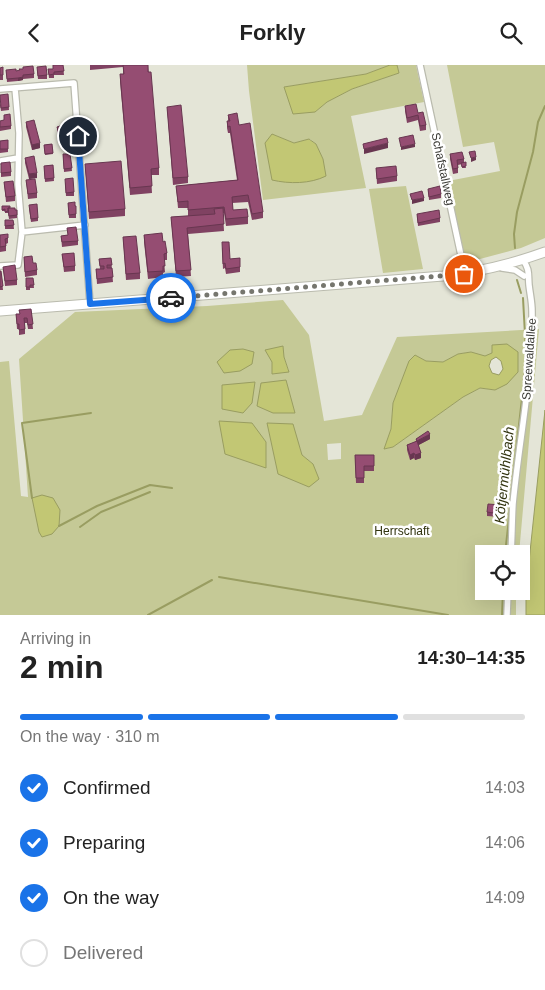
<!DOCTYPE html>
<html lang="en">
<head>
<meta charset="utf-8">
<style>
	:root { --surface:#fff; --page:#f2f2f2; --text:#222; --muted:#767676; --line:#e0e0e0; --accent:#1a73e8 }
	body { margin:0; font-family:Arial,sans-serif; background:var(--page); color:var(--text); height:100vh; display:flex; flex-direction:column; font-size:19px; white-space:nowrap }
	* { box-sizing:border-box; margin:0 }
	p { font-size:16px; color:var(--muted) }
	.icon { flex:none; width:28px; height:28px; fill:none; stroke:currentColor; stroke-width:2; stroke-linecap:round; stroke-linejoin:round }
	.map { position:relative; height:550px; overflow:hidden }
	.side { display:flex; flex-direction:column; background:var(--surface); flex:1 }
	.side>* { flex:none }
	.buttons { position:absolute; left:475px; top:480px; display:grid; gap:10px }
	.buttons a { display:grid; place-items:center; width:55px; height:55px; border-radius:0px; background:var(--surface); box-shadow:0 5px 20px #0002; font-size:25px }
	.pin { position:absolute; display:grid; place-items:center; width:42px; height:42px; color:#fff; margin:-21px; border:2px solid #fff; border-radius:50%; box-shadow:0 1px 5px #0007 }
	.courier { position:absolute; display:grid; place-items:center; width:50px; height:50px; margin:-25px; border:4px solid #1a73e8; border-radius:50%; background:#fff; color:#222; box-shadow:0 1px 6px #0007 }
	.overview em { font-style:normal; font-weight:800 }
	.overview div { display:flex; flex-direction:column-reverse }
	.overview { display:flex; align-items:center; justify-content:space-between; height:85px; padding:0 20px }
	h1 { font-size:32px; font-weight:800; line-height:38px }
	.bar { display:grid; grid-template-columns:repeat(4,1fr); gap:8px 5px; align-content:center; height:60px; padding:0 20px }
	.bar i { height:6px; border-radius:4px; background:var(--line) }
	.bar .selected { background:var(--accent) }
	.bar p { grid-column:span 4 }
	ol { padding:0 20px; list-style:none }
	li { display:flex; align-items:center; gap:15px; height:55px }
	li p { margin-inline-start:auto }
	li .icon { padding:5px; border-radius:50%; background:var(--accent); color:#fff; stroke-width:4 }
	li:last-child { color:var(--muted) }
	li i { width:28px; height:28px; border:2px solid var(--line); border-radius:50% }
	header { display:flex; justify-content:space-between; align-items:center; height:65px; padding:0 20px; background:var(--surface); font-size:22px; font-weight:800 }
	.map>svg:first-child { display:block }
	.green { fill:#c5c996; fill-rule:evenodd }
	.water { fill:#c2c774; stroke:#999d61; fill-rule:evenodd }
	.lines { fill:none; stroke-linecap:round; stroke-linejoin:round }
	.stream { stroke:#999d61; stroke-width:2 }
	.minor-casing { stroke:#babbae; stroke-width:8 }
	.primary-casing { stroke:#babbae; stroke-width:11 }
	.minor { stroke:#fff; stroke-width:5.5 }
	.primary { stroke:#fff; stroke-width:9 }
	.wall { fill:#804262 }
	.shaded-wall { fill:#683650 }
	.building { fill:#954d72; stroke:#683650 }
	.done { stroke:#76766e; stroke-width:5; stroke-dasharray:0 9 }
	.route { stroke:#1a73e8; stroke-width:6 }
	.labels { text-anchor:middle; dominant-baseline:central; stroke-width:5; stroke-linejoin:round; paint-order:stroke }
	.street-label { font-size:12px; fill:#3a3a35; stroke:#fff }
	.park-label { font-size:12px; fill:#31330e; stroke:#fff }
	.water-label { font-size:14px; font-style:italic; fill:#32340f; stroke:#fff }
</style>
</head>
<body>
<header><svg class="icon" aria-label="back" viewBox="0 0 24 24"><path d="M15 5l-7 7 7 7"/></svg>Forkly<svg class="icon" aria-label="search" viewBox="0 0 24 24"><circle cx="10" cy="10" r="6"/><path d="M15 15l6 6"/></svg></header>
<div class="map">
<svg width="545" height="550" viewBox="0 0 545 550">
	<rect width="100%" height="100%" fill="#e4e5d7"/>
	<path class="green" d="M247,0h143l-24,9 -82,13 31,25 12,-10 25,-13 47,-16 -2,-8h19l8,37 -73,14 15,72 -103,12 -14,-109zM272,69l22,9 16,-4 6,5 7,15z
		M447,0h98v173l-24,10 -56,15 -17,-82 52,-10 -6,-29 -31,5z
		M406,121l17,83 -40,4 -14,-84z
		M283,235l26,35 15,86 38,-6 35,-78 142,-8 -20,225h-35v37h32v24h-516v-253l9,-1 12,135 7,1 -9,-138 56,-47 132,-6zM492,281l26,26 -24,18 -14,-2 -17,9 -70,50 -8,2 6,-20 2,-26 22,-48 11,6 17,1 15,-8 13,-2 14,5 7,-4zM284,292l5,14 -17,3v-12zM341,378v16l-13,1 -1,-16zM299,379l3,11 11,9 -4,23z"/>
	<path class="water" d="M390,0h7l2,8 -47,16 -25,13 -12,10 -22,2 -9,-27 82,-13z
		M272,69l22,9 15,-4 7,5 7,15 3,17c-16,8 -37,8 -54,4l-7,-37z
		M507,279l11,8v20l-11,12 -12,6 -15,-2 -17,9 -70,50 -9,2 7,-20 2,-26 16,-42 6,-6 11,6 17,1 15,-8 13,-2 14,4 7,-3v-8zM496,292l5,4 2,8 -4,6 -7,-2 -3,-7 2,-6z
		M283,281l1,11 5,15 -17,2v-12l-7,-12z
		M243,284l11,3 -2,12 -12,7 -16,2 -7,-11 13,-12z
		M286,315l9,33h-22l-16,-7 4,-23z
		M255,317l-3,21 -9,10 -21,-4v-24z
		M545,345v205h-19v-25z
		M219,356l33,2 14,19v26l-41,-14z
		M267,358l26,1 9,31 11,9 6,15 -10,8 -31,-13z
		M42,430l11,3 7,12 -1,16 -7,8 -10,3 -3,-5 -7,-34z"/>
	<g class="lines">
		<path class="stream" d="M515,183l-1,-14 3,-22 16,-60 5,-30 7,-16
			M517,215l4,13
			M523,233l3,55 -3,39
			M513,413l9,-80
			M32,433l-10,-75 69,-10
			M59,461l38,-20 53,-21 22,3
			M80,462l21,-15 49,-20
			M505,489l8,-72
			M219,512l229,38
			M148,550l64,-35
			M502,550l1,-24"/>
		<defs>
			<path id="minor" d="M420,0l45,209
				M0,24l74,-6 16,221
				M0,96l18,-3
				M22,167l63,-7
				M0,201l18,-1 4,-33 -4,-48 1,-51 -4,-45
				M502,203l13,2 9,6
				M511,489c1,-17 1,-33 2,-50 6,-64 20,-128 19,-193 0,-9 -2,-17 -3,-26 -1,-11 1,-15 -6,-25
				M507,550l1,-24"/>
			<path id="primary" d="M0,246l443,-35c35,-4 69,-12 102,-24"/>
		</defs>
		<use href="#minor" class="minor-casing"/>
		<use href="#primary" class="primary-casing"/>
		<use href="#minor" class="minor"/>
		<use href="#primary" class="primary"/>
	</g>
	<path class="wall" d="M63,0l1,10h-10v3h-5l-1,-9h5z
		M90,0h58l11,103v7h-8l1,18 -22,2 -10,-114v-7h3v-7l-33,3z
		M0,3l3,7v5h-3z
		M6,5l10,1 18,3v4l-11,1v1l-5,1 -11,1z
		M37,5l10,5v4h-9z
		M8,29l1,16 -8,1 -1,-6z
		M405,41l13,7 8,12v5l-6,1 -2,-11 -11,3 -2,-12z
		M167,42l21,70v6l-15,2z
		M228,50l11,10 24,87v6l-11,2 -4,-18 -16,1 1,7 15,7v7l-22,2 -2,-13h-1l1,18 -36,3 3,42 -15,1 -5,-60 17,-1v-8h-10l-2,-22 61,-6 -7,-47h-2l-1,-5v-7h1z
		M0,56l11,5v3l-11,2z
		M26,57l14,26 -8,2 -6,-23z
		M57,62l13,19 -8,2 -5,-17z
		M8,75v12l-8,1v-12z
		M52,79l1,10 -8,1 -1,-10z
		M63,89h7l2,17 -8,1z
		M450,89l14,5v3l2,6h-4v-4l-4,1v8l-5,1 -3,-15z
		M25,93l12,20 -8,1 -4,-16z
		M1,98l10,9v4l-10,1z
		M85,99l40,45v7l-36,3z
		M53,100l1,16 -9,1 -1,-16z
		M376,103l21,8v5l-20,3z
		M26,115l11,13v5l-9,1z
		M4,117l11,14v5l-9,1z
		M65,117l9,10v4h-8z
		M428,124l13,5v4l-12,2z
		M68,138l8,3v12h-7z
		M2,141l15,4v8l-8,1 -1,-6h-3v-2h-3z
		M29,143l9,10v3l-7,1z
		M417,149l23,4v4l-22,4z
		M5,155h8l1,9h-9z
		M67,163l11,13v4l-16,2 -1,-11 7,-1z
		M0,170l8,3v5l-2,1v7l-6,1z
		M144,170l19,7 4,11v7h-3l1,12 -2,1v4l-15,2 -4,-37z
		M123,172l17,36v6l-14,1z
		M222,182l8,12 10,-1v14l-14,2 -1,-6 -2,1z
		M62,189l13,12v5l-11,1z
		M24,192l9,6 4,7v5l-12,2z
		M111,193l2,24 -16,2 -1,-15h4l-1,-10z
		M3,202l14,13v5l-12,1z
		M0,206h1l2,19h-3z
		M26,213h7l1,10h-4v2h-4z
		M31,244l2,20h-5l-1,-6h-2v11l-6,1v-6h-2l-1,-15h3z
		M416,374h14l-12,6 3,13 -6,2 -1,-2 -4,2 -3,-10v-5l9,-3z
		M355,390l19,11v5h-10v12h-8z
		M501,443l-1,9 -13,-1v-4z"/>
	<path class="shaded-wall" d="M23,12v3l-5,1v-3z
		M70,76v5l-8,2v-5z
		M40,78v5l-8,2v-5z
		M388,78v5l-24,6v-5z
		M415,79v3l-14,3v-3z
		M476,92v3l-5,2v-4z
		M37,108v5l-8,1v-5z
		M424,133v3l-12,3v-4z
		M430,369v5l-13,7v-5z
		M414,388v5l-4,2v-5z
		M421,388v5l-6,2v-5z"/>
	<path class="building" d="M53,0h10l1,6 -10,1v2l-5,1 -1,-6h5z
		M123,0h25v7h3l8,96 -8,1 1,17 -22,2 -10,-114h4z
		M33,1l1,8 -11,1v2l-5,1 -11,1 -1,-9 10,-1v2l4,-1 -1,-1h4v-2z
		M46,1l1,9 -9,1 -1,-9z
		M3,2v8h-3v-7z
		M8,29l1,13 -8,1 -1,-13z
		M416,39l2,9 5,-1 3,13 -6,1 -2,-11 -11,3 -2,-12z
		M181,40l7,72 -15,1 -6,-71z
		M237,48l2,12 11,-2 13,89 -11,2 -4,-19 -16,2 1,13 14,-1 1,8 -22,2 -2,-12 -36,3v-9l-10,1 -2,-16 62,-6 -8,-54 -2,1 -1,-6h3l-2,-6z
		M10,49l1,12 -11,1v-6l4,-1v-5z
		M34,55l6,23 -8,2 -6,-23z
		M66,59l4,17 -8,2 -5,-16z
		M413,70l2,9 -14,3 -2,-9z
		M387,73l1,5 -24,6 -1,-5z
		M8,75v9h-8v-8z
		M52,79l1,9 -8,1 -1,-9z
		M475,86l1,6 -5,1 -2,-6z
		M462,87l2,7 -7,1 1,8 -5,1 -3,-15z
		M63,89h7l2,14 -8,1z
		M34,91l3,17 -8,1 -4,-16z
		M121,96l4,48 -36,3 -4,-48z
		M10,97l1,10 -10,1v-10z
		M466,97v4l-4,1 -1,-4z
		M53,100l1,13 -9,1 -1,-13z
		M396,101l1,10 -20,3 -1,-11z
		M73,113l1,14 -8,1 -1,-14z
		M35,114l2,14 -9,1 -2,-14z
		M13,116l2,15 -9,1 -2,-15z
		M440,121l1,8 -12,3 -1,-8z
		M422,126l2,7 -12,2 -2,-6z
		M75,137v4h1v8l-7,1 -1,-12z
		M37,139l1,14 -7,1 -2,-14z
		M2,141h8v2h-2v3l-3,1v-3l-3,1z
		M8,143h7v2h2v5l-8,1z
		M223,143l1,16 -37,4 4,42 -15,1 -5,-54 44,-3 -1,-5z
		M439,145l1,8 -22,5 -1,-9z
		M5,155h8l1,5 -9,1z
		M76,162l2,14 -16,1 -1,-6 7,-1 -1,-7z
		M162,168l1,9 2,-1 2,12 -3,1 1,12h-2v5l-15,1 -4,-37z
		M8,169v4l-3,1 1,7 -6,1v-12z
		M136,171l4,37 -14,1 -3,-37z
		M222,177h7l1,17 10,-1v9l-14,2 -1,-6 -2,1z
		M74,188l1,13 -11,1 -2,-13z
		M32,191l1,7h3l1,7 -12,2 -1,-15z
		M111,193l1,7h-5v3h5l1,9 -16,2 -1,-10h8v-3h-4l-1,-7z
		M15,200l2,15 -12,1 -2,-14z
		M0,206h1l2,15 -3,1z
		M26,213h7l1,7h-4v2h-4z
		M31,244l2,15 -5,1 -1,-7h-3l1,11 -6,1v-6h-2l-1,-10h4l-1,-4z
		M428,366l2,3 -13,7 -1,-2z
		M417,376l4,12 -6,2 -1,-2 -4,2 -3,-10z
		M355,390h19v11h-10v12h-8z
		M488,439l13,1 -1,9 -13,-2z"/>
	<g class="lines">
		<path class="done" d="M171,233l293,-24"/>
		<path class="route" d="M78,71l12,168 81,-6"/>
	</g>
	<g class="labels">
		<g class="street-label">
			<text transform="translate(443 104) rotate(78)">Schafstallweg</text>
			<text transform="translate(529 294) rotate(-86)">Spreewaldallee</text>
		</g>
		<g class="park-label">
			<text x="402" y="466">Herrschaft</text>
		</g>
		<g class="water-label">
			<text transform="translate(504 410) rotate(-84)">Kötjermühlbach</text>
		</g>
	</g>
</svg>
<div class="buttons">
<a><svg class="icon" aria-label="locate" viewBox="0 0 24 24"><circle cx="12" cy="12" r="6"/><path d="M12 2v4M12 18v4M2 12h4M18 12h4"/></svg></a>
</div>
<div class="pin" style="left:464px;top:209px;background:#ea580c"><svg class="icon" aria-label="bag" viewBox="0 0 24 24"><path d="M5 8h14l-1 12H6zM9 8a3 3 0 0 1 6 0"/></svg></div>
<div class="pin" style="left:78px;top:71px;background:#1f2937"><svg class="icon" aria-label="home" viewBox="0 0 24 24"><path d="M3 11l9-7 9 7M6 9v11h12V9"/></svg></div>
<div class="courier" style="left:171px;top:233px"><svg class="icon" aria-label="car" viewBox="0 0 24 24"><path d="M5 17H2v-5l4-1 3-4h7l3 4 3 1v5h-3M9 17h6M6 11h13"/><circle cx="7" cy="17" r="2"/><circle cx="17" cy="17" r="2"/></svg></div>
</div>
<section class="side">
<div class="overview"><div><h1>2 min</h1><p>Arriving in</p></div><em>14:30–14:35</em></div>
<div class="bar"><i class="selected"></i><i class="selected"></i><i class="selected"></i><i></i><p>On the way · 310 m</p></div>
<ol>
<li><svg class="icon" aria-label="check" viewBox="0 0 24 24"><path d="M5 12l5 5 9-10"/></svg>Confirmed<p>14:03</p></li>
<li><svg class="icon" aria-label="check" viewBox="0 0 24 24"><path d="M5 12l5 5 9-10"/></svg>Preparing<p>14:06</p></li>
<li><svg class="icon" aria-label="check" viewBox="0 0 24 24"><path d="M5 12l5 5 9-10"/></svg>On the way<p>14:09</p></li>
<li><i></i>Delivered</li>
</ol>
</section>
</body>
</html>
